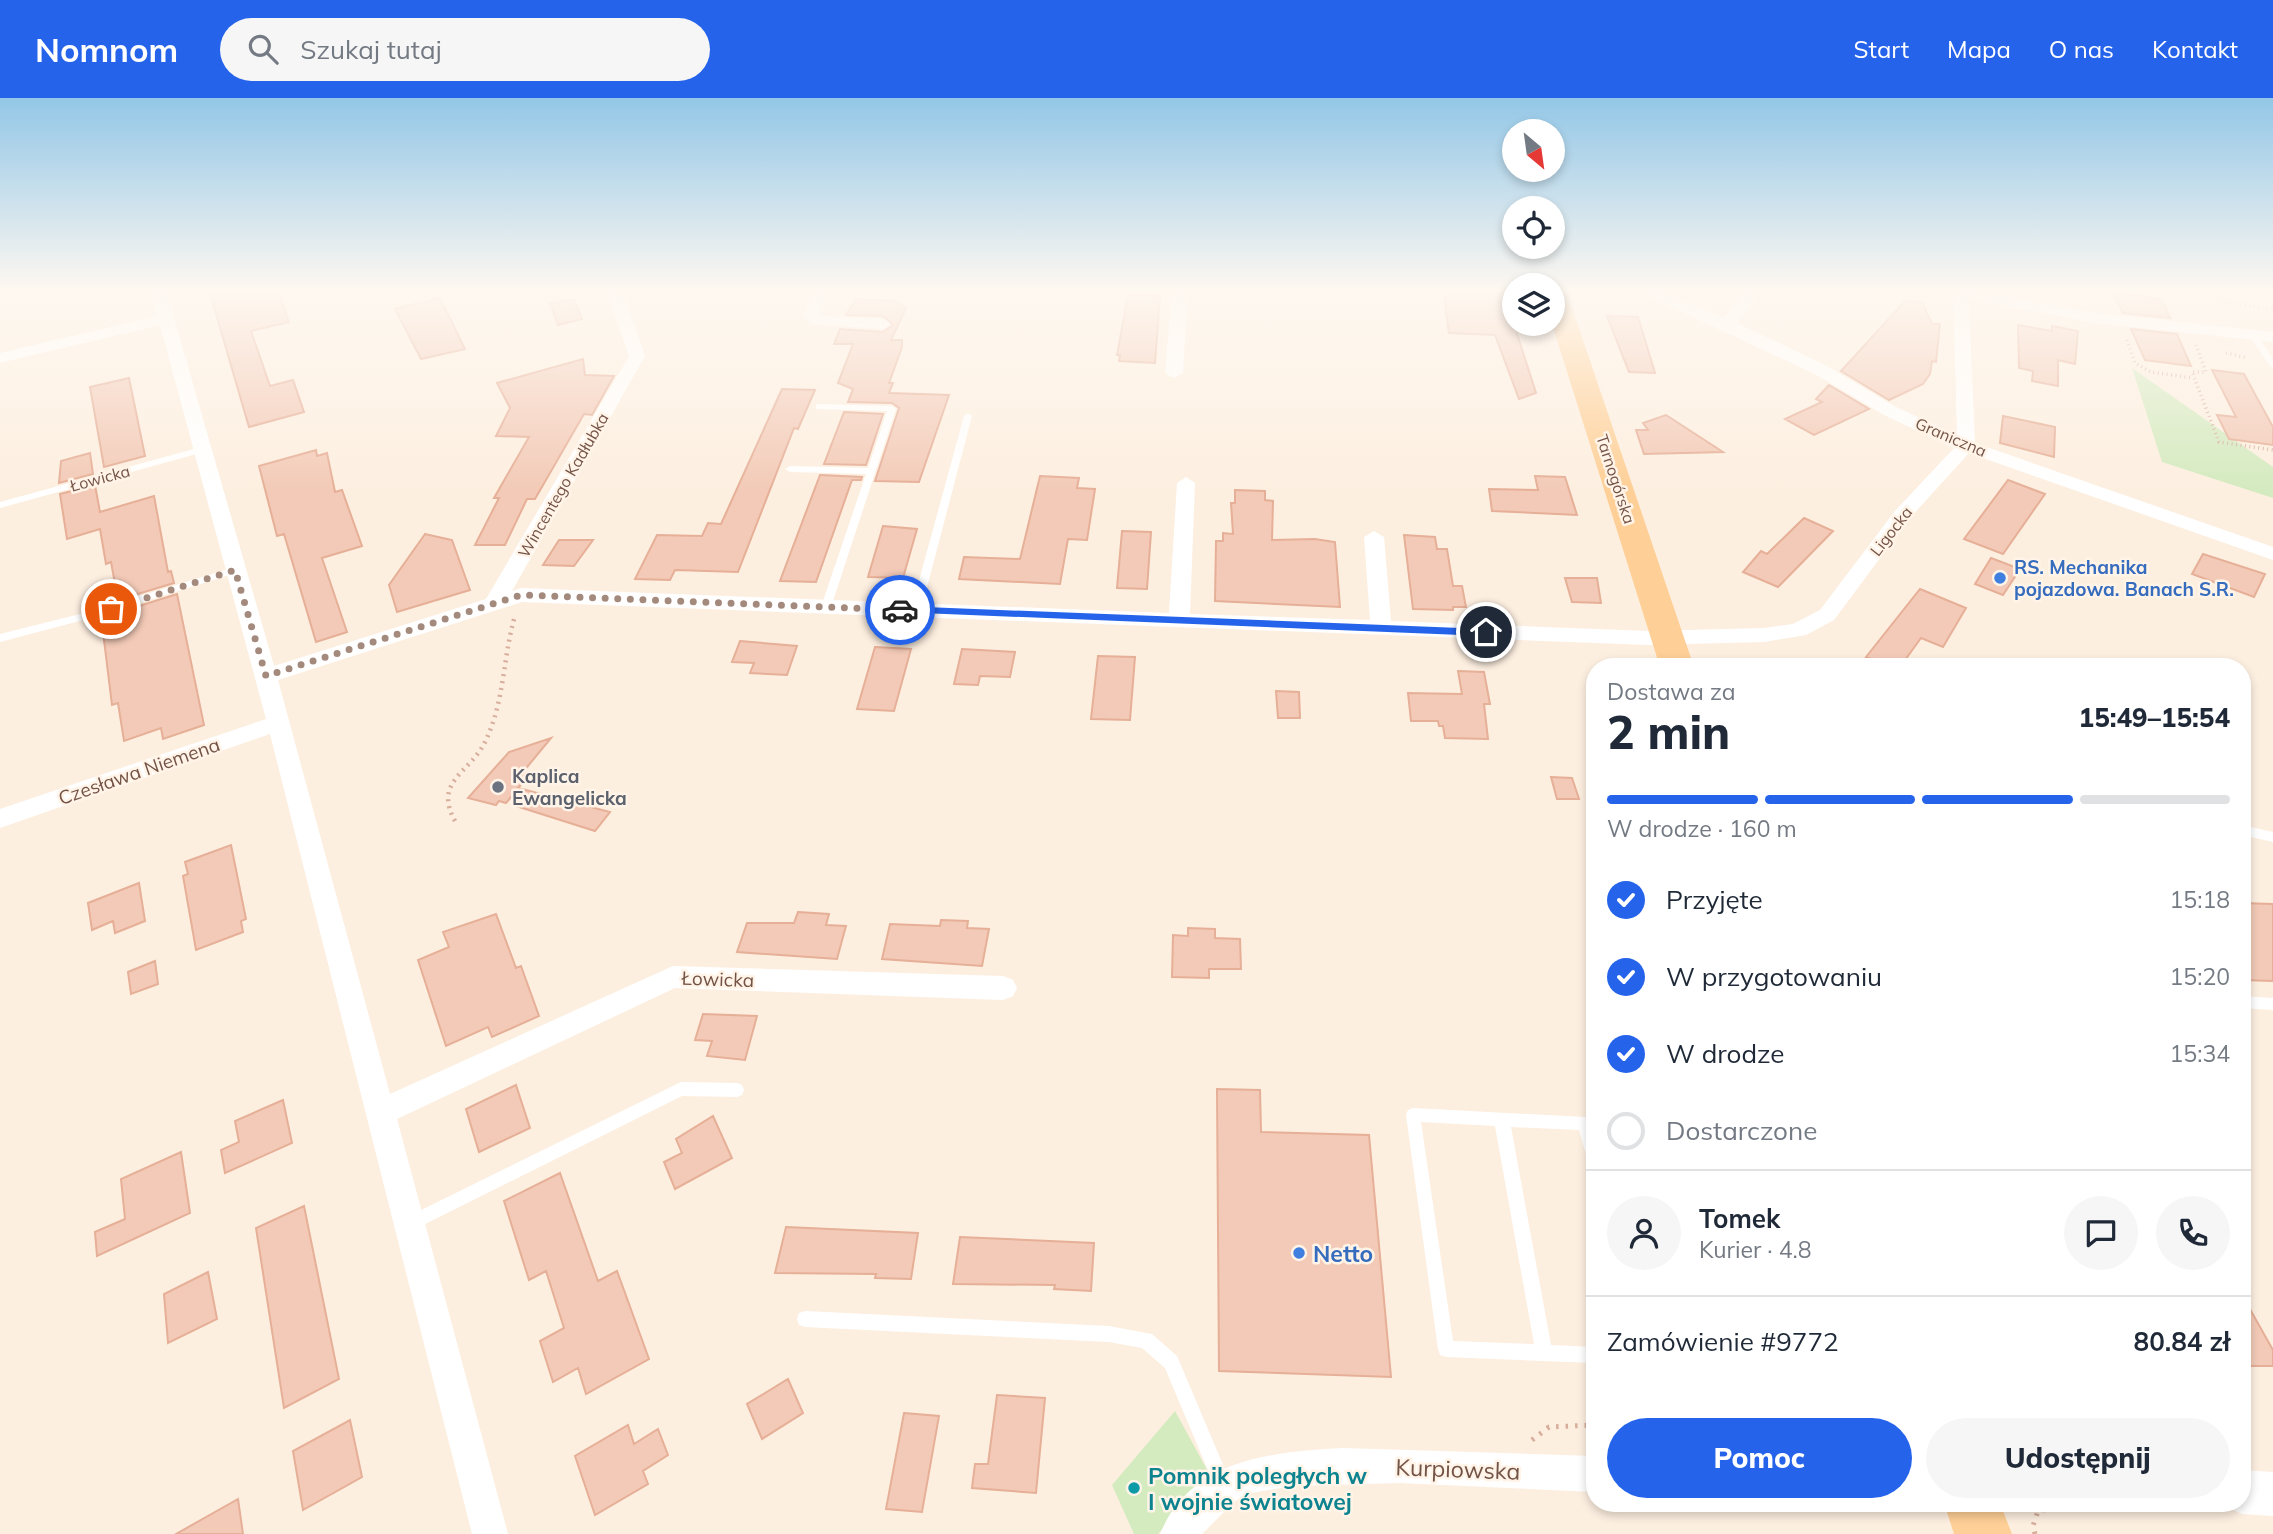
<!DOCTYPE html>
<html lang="pl">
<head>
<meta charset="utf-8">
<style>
	:root { --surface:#fff; --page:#f6f6f7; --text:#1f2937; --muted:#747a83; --line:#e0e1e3; --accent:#2563eb }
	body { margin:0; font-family:Mulish,sans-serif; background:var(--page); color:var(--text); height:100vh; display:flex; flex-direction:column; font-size:26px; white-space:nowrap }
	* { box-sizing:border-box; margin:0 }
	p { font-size:23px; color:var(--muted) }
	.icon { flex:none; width:38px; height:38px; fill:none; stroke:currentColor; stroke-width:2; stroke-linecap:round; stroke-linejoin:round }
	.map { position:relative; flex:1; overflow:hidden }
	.drawer { position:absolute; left:1586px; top:560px; width:665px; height:854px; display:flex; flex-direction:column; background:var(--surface); border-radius:28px; box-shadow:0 4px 10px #0003 }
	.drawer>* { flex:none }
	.needle { width:46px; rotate:151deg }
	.buttons { position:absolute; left:1502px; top:21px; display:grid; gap:14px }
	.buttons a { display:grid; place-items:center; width:63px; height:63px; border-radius:50%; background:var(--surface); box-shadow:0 4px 10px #0003; font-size:35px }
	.pin { position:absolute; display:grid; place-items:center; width:60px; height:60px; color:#fff; margin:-30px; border:4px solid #fff; border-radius:50%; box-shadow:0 2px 7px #0007 }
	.courier { position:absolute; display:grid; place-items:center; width:70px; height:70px; margin:-35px; border:5px solid #2563eb; border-radius:50%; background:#fff; color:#222; box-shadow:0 2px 9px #0007 }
	.head em { font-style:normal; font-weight:800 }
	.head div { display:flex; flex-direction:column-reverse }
	.head { display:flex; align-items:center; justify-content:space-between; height:119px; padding:0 21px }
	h1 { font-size:46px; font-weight:800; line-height:52px }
	.bar { display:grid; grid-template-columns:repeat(4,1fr); gap:10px 7px; align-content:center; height:84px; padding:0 21px }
	.bar i { height:9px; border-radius:5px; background:var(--line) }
	.bar .selected { background:var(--accent) }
	.bar p { grid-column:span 4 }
	.line { display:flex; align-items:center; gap:18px; padding:0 21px; border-top:2px solid var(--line) }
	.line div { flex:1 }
	.round { display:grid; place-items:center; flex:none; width:74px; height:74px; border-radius:37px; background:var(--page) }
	ol { padding:0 21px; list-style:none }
	li { display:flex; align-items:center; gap:21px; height:77px }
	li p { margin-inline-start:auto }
	li .icon { padding:7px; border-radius:50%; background:var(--accent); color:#fff; stroke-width:4 }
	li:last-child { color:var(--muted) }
	li i { width:38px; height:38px; border:4px solid var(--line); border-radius:50% }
	.action { display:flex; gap:14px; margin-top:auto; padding:14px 21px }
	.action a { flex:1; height:80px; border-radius:42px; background:var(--accent); color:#fff; font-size:28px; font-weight:800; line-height:80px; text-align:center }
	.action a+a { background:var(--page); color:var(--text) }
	header { display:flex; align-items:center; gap:42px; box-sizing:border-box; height:98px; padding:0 35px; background:var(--accent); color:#fff }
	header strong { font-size:33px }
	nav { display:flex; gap:38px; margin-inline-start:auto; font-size:24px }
	.search { width:490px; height:63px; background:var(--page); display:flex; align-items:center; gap:18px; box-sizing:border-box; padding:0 24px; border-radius:38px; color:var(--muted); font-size:26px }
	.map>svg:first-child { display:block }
	.green { fill:#d4eabf }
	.building { fill:#f3cab7; stroke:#e6af97; stroke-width:2 }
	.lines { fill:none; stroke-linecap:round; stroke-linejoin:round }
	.path-far2 { stroke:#d7ad9b; stroke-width:3.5; stroke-dasharray:1 3.5; stroke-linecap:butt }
	.path-far1 { stroke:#d7ad9b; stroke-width:4.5; stroke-dasharray:2 5; stroke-linecap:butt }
	.path { stroke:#d7ad9b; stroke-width:5; stroke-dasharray:2.5 7; stroke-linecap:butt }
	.service { fill:#fff; fill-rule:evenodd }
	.minor { fill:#fff; fill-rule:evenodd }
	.tertiary { fill:#fff; fill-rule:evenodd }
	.primary { fill:#fecf96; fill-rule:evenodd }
	.route { fill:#2563eb }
	.done { stroke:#a48a7d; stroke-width:7; stroke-dasharray:0 12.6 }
	.shop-dot { fill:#3f7fe0; stroke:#fff4e7; stroke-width:2.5 }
	.worship-dot { fill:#6b7280; stroke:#fff4e7; stroke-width:2.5 }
	.culture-dot { fill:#0f9aa8; stroke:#fff4e7; stroke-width:2.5 }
	.labels { text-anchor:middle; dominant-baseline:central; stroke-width:5; stroke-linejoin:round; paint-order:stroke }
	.far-street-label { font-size:16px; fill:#745347; stroke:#fff4e7 }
	.shop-label { font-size:19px; font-weight:bold; fill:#366cbe; stroke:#fff4e7; text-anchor:start }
	.street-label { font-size:19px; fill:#745347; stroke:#fff4e7 }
	.worship-label { font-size:19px; font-weight:bold; fill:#5b616d; stroke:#fff4e7; text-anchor:start }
	.near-shop-label { font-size:23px; font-weight:bold; fill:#366cbe; stroke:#fff4e7; text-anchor:start }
	.near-street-label { font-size:23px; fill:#745347; stroke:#fff4e7 }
	.near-culture-label { font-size:23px; font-weight:bold; fill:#0d838f; stroke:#fff4e7; text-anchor:start }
</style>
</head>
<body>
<header>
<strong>Nomnom</strong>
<div class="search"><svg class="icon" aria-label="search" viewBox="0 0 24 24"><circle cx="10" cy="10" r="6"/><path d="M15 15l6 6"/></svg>Szukaj tutaj</div>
<nav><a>Start</a><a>Mapa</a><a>O nas</a><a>Kontakt</a></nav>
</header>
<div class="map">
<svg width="2273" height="1436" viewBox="0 0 2273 1436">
	<rect width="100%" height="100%" fill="#fdefe0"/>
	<path class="green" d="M2132,270l141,99v31l-111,-36z
		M1175,1313l35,64 -52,59h-24l-22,-49z"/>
	<path class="building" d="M209,192h69l11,32 -38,9 19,55 23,-6 11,32 -55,15z
		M1443,192h60l33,103 -17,6 -24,-64 -46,-2z
		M2112,193l50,9 8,18 -47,-5z
		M1128,197l32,1 -5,67 -36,-2 1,-6h-3z
		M440,200l25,51 -44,10 -26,-50z
		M574,201l8,20 -24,6 -8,-22z
		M856,201l40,2 10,7 -15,32h11v7l-13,36h4l-4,10 60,2 -30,87 -44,-1 24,-73 -7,-5 -44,-1 5,-13 -15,-6 15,-39h-19l6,-15 43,3 10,-7 -10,-9 -37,-1z
		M1905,203l17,1 10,22h8l-4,38 -4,-1 -2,13 -7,10 -34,16 -48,-29z
		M1607,218l31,1 17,56 -26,-1z
		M2018,227l34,6v-5l26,5 -3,33 -17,-4v26l-26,-5 1,-10 -14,-3z
		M2131,231l46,5 14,32 -46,-6z
		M583,261l2,16 29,1 -22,39 -8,-1 -49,85h-8l-22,46h-30l24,-47h-5l35,-61 -33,-1 14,-28 -13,-25z
		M2212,272l32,4 29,53v18l-44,-6 -12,-24 19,2z
		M129,280l16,78 -41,11 -14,-80z
		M1829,287l40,24 -55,26 -29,-16 37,-17 -6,-3z
		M782,291l33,1 -17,39 -4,-1 -56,144 -63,-2 -5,10 -35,-1 22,-44 45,1 6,-13 13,1z
		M844,314l39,2 -17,51 -42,-1z
		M1666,317l57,37 -79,2 -8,-24h12l-5,-7z
		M2003,318l52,11 -1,30 -54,-14z
		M316,352l1,6 10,-3 8,39 7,-2 20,56 -40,12 25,74 -31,10 -32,-108 -7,2 -18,-70z
		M90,355l3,21 -34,9 2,-22z
		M820,377l42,2 -1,3h-9l-36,102 -36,-1z
		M1040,378l39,2 -2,10 18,1 -8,51 -19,-1 -8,45 -101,-5 5,-22 56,2z
		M1535,378l30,1 12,38 -85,-4 -3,-22 49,1z
		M2008,382l37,14 -42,60 -39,-15z
		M95,387l5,27 54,-16 14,76 3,-1 3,12 -56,17 -7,-38 -5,2 -6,-35 -33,10 -7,-45z
		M1235,392l30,1v9l8,1 -1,39 43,-1 20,3 5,65 -125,-6 1,-60h7v-8l10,1 -2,-31h4z
		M1804,420l29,13 -55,56 -35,-15 18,-21 6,3z
		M883,428l34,3 -14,49 -35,-1z
		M1122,433l29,1 -4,57 -30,-1z
		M425,436l27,6 18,50 -73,22 -8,-27z
		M1404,437l31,2 2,12h10l6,37h9l4,21h-13v3l-40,-1z
		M559,442h34l-19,26 -31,-1z
		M2203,456l62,20 -11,23 -62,-23z
		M1991,460l29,11 -17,26 -28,-11z
		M1565,480h32l4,25 -29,-1z
		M1920,491l46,19 -23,39 -22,-9 -21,29h-11l-23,-10z
		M177,496l27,131 -41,14 -2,-11 -37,13 -6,-38 -6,2 -9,-73 20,-6 -3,-14z
		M740,543l57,5 -10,29 -37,-2 4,-10 -22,-1z
		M875,549l36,2 -17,62 -37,-2z
		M962,551l53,3 -5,25 -30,-1 -2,9 -24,-1z
		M1098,558l37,1 -5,63 -39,-1z
		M1458,573l26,1 6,32h-6l4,35 -43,-1 -2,-12h-4l-1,-5h-27l-3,-28 54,1z
		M1276,593l23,1 1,26h-22z
		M551,640l-28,34 8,1 -13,15 92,24 -15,19 -82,-26 4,-15 -11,13 -7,-2 -3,4 -28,-7 41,-46z
		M1551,679l21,1 7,21h-22z
		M231,747l15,74 -5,2 2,11 -47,18 -13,-74 5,-2 -3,-12z
		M139,785l6,38 -30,12 -2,-12 -21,9 -4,-27z
		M2242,805l31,1v77l-31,-1z
		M798,814l31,2 -3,11 20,1 -9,33 -100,-7 10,-29h47z
		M496,816l20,54 5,-2 18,50 -47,21 -4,-10 -42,19 -28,-86 31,-13 -6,-15z
		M941,822l27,1 -1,7 22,1 -7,37 -100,-7 8,-35 50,2z
		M1188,830l27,1v9l25,1 1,30h-32v9l-37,-1 1,-42 15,1z
		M155,863l3,23 -27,10 -3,-22z
		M703,916l54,2 -12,44 -38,-4 5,-15 -17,-1z
		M516,987l14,43 -51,24 -13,-43z
		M1217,991l43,1 1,42 108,3 22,242 -172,-6z
		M283,1002l9,43 -67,30 -4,-23 18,-8 -4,-21z
		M713,1018l19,42 -57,31 -11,-27 18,-9 -6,-14z
		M181,1054l9,61 -93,43 -2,-24 30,-13 -4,-40z
		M560,1075l38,108 19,-10 32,88 -63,35 -8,-26 -25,14 -13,-41 24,-13 -18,-57 -17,9 -25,-79z
		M304,1108l35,173 -55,29 -28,-180z
		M786,1129l132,6 -7,46 -36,-1 1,-4 -101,-1z
		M960,1139l134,6 -3,48 -37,-2 1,-4 -102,-1z
		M208,1174l9,47 -49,24 -4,-49z
		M2242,1197l31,55v16h-31z
		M788,1281l15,34 -41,26 -15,-35z
		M997,1297l48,3 -9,95 -64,-5 3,-24h13z
		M904,1315l35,3 -17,96 -36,-3z
		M350,1322l12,57 -59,33 -10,-59z
		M628,1327l6,19 24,-15 10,26 -25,16 5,13 -53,31 -20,-59z
		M238,1401l5,35h-67z"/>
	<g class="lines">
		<path class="path-far2" d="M2198,192l26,12 49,7
			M2127,242l8,23 16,9 42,6
			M2196,247l10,27h-14l27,70 54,8
			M2226,255l22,5"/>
		<path class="path-far1" d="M455,723c-22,-40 15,-48 30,-79 19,-38 18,-83 29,-123"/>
		<path class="path" d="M1532,1342l17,-13 45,-2
			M1900,1409l28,1 4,3
			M2035,1436l-2,-8 5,-15 22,-5"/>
		<path class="service" d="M2250,235h6l17,26v9l-4,-3 -20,-30z
			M819,306l73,2 4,3 -65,198 -5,3 -5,-3 45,-133 -76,-2 -5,-3 5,-3 78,2 19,-57 -71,-2v-4z
			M968,315l4,3 -51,194 -1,2h-8l-1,-2 53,-194z
			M201,349l3,1v4l-204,56v-6z
			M235,469l4,1v4l-148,46 -91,24v-8l84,-21z
			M2242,727l31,7v10l-31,-7z
			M2242,898l31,2v12l-31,-2z
			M681,984l56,1 5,2 2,5 -2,5 -5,2 -55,-1 -267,133 -6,3 -6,-3 -2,-5 2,-5z
			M1413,1010l172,9 5,2 4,12v36l-5,-2 -10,-35 -68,-3 40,218 43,2v16l-148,-6 -6,-2 -2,-6 -32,-234 2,-5zM1421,1024l74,4 39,218 -81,-3z
			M805,1213l304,15 43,8 25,22 55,130 -3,6 -6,3 -6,-3 -52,-124 -23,-20 -33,-6 -304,-15 -6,-2 -2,-6 2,-6z"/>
		<path class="minor" d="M150,192h16l108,376 212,-67 143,-243 -23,-66h16l23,66 -133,235 9,-3 648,25 8,-130 9,-6 9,6 -5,131 180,6 -6,-83 10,-6 10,6 7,84 257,10 116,-3 29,-4 27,-14 75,-99 59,-63 -70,-33 -69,-41 -180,-84h23l66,28 22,-28h17l-26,33 90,43 69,41 61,28 -4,-145h19l123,23 178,19v10l-178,-19 -126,-24 6,144 298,104v13l-304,-107 -60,66 -75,101 -28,15 -42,7 -116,3 -1126,-43 -244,78 112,414 283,-128 330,10 10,4 4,8 -4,8 -10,4 -328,-12 -278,131 111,415h-36l-202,-800 -270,94v-19l266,-90 -106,-394 -160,38v-10l157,-37z
			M815,192h16l-12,23 3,3 61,3 8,5 -8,5 -71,-5 -9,-10z
			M1172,192h16l-5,83 -9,5 -9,-5z
			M1343,1350l251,8v36l-194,-9 -108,3 -41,7 -16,8 -33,33h-42c31,-76 113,-82 183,-86z"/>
		<path class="tertiary" d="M2242,1372l31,2v44l-31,-2 -15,-7 -2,-4h17z"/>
		<path class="primary" d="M1552,192h14l128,377h-34l-108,-343z
			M1944,1405h56l12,31h-58z"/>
	</g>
	<linearGradient id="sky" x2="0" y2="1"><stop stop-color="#93c7e7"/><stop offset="0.49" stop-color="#fef8f1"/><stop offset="1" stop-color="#fef8f1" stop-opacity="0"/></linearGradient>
	<rect width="2273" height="393" fill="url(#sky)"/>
	<path class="route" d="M900,508l586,23 5,3 -5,4 -589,-24z"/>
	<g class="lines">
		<path class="done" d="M111,511l124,-39 31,106 255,-81 379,15"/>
	</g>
	<g class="shop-dot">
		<circle cx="2000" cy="480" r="7"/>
		<circle cx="1299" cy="1155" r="7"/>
	</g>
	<circle class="worship-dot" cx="498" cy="689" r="7"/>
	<circle class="culture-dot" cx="1134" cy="1390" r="7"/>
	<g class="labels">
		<g class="far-street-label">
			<text transform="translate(1951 339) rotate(23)">Graniczna</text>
			<text transform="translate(100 380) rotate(-15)">Łowicka</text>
			<text transform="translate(1616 381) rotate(72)">Tarnogórska</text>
			<text transform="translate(563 387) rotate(-60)">Wincentego Kadłubka</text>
			<text transform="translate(1891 433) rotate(-52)">Ligocka</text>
		</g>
		<g class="shop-label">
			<text x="2014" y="469">RS. Mechanika<tspan x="2014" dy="22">pojazdowa. Banach S.R.</tspan></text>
		</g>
		<g class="street-label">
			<text transform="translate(139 673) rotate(-19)">Czesława Niemena</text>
			<text transform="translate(718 881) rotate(2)">Łowicka</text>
		</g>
		<g class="worship-label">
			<text x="512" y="678">Kaplica<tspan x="512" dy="22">Ewangelicka</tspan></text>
		</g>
		<g class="near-shop-label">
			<text x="1313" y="1155">Netto</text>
		</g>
		<g class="near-street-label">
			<text transform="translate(1458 1371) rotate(2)">Kurpiowska</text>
		</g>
		<g class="near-culture-label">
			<text x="1148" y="1377">Pomnik poległych w<tspan x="1148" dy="26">I wojnie światowej</tspan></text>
		</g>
	</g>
</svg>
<div class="buttons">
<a><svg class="needle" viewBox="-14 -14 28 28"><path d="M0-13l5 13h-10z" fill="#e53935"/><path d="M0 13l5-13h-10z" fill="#747a83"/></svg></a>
<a><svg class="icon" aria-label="locate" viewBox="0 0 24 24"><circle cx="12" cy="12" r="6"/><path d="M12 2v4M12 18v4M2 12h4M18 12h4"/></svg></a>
<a><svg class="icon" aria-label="layers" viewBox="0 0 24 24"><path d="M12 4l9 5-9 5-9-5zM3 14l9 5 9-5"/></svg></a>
</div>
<div class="pin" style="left:111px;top:511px;background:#ea580c"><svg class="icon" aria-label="bag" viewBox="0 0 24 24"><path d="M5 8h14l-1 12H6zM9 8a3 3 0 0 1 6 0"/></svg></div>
<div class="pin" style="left:1486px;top:534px;background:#1f2937"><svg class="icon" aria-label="home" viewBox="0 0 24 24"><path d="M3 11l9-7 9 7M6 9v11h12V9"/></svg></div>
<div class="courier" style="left:900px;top:512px"><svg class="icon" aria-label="car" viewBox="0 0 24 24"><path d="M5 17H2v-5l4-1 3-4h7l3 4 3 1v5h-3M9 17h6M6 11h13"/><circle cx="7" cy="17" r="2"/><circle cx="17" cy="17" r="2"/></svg></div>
<section class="drawer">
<div class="head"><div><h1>2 min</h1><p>Dostawa za</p></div><em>15:49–15:54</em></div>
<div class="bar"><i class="selected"></i><i class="selected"></i><i class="selected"></i><i></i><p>W drodze · 160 m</p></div>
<ol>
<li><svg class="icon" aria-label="check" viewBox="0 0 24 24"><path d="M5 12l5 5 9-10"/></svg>Przyjęte<p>15:18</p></li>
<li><svg class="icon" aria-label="check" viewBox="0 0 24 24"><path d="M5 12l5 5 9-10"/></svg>W przygotowaniu<p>15:20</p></li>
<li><svg class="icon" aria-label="check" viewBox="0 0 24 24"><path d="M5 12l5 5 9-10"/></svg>W drodze<p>15:34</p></li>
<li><i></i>Dostarczone</li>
</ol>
<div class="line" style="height:126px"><a class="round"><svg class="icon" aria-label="person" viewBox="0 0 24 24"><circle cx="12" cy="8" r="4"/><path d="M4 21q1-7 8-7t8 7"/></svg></a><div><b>Tomek</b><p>Kurier · 4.8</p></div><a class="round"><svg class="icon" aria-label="chat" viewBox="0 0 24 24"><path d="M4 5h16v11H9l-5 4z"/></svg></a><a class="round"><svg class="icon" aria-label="phone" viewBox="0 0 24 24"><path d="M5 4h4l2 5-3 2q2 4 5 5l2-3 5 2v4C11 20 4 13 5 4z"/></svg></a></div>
<div class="line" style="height:91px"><div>Zamówienie #9772</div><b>80.84 zł</b></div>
<div class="action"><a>Pomoc</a><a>Udostępnij</a></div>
</section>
</div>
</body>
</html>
